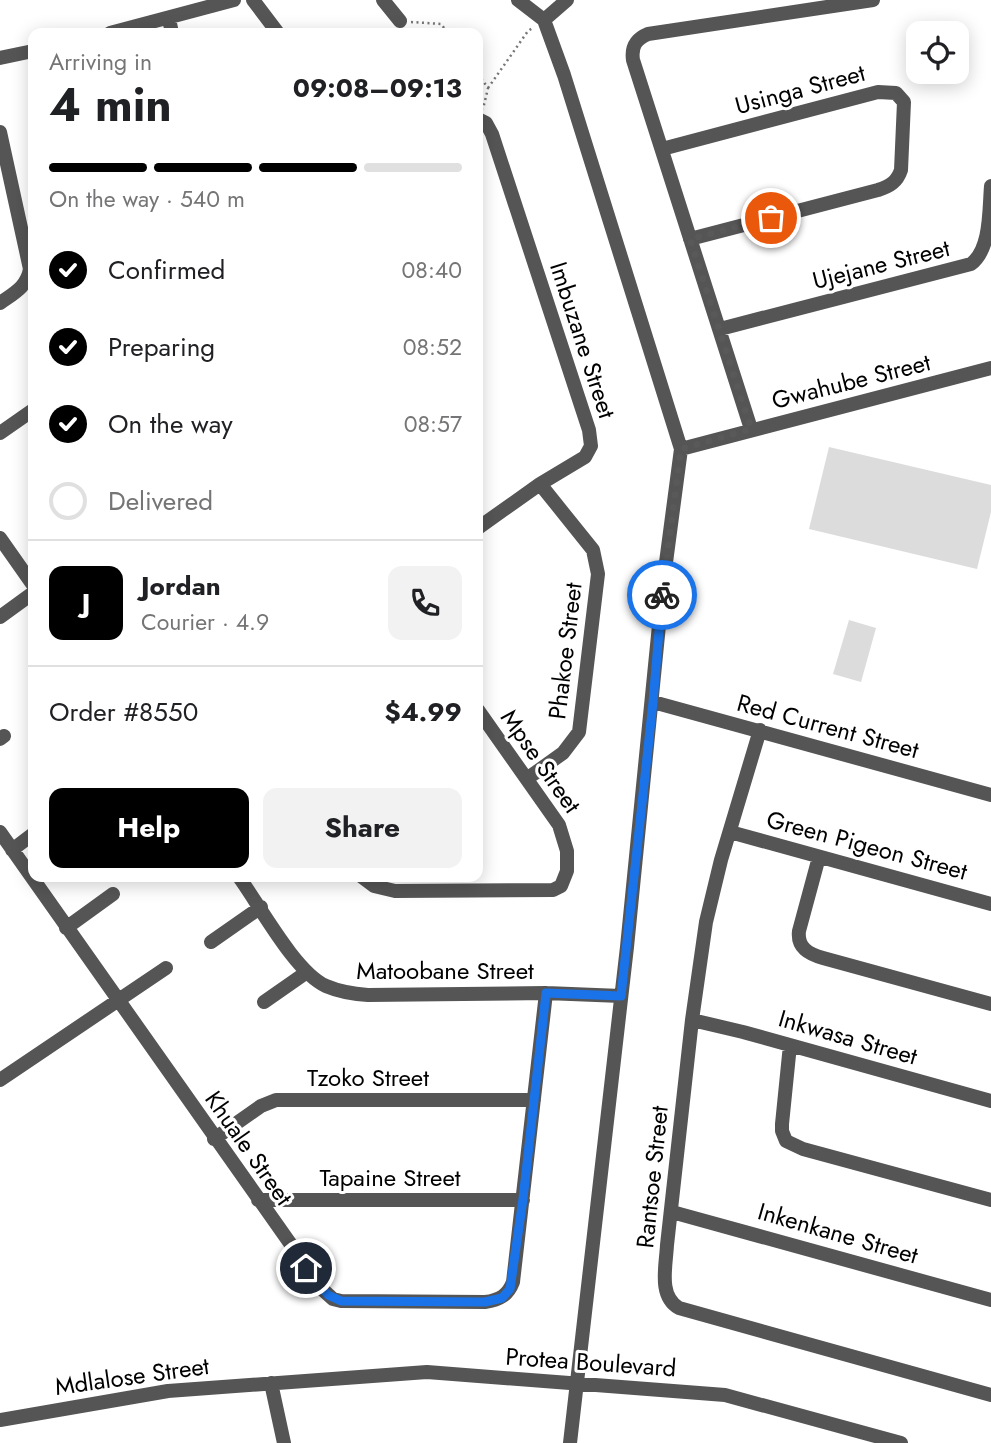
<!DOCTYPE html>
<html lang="en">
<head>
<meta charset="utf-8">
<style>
	:root { --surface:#fff; --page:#f2f2f2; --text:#202124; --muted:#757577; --line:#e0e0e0; --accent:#000 }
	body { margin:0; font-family:Jost,sans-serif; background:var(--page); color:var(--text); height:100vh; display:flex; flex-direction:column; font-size:26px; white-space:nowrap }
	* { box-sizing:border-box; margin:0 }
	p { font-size:23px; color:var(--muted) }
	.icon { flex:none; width:38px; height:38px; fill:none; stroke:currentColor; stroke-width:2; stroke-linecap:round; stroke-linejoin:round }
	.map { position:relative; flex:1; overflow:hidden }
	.side { position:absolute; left:28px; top:28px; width:455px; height:854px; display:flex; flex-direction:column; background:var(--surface); border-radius:14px; box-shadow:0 4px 18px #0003 }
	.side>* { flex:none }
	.tools { position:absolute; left:906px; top:21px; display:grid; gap:14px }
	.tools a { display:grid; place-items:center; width:63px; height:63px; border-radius:14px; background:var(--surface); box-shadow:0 4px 18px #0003; font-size:35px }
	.pin { position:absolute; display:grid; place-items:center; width:60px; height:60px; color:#fff; margin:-30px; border:4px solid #fff; border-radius:50%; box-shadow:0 2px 7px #0007 }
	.courier { position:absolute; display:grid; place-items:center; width:70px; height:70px; margin:-35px; border:5px solid #1a73e8; border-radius:50%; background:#fff; color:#222; box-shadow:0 2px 9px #0007 }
	.summary em { font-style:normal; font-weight:700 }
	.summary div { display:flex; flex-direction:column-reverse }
	.summary { display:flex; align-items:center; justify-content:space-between; height:119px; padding:0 21px }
	h1 { font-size:46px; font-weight:700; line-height:52px }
	.bar { display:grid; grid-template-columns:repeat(4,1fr); gap:10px 7px; align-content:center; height:84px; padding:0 21px }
	.bar i { height:9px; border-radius:5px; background:var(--line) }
	.bar .on { background:var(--accent) }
	.bar p { grid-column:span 4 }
	.line { display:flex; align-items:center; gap:18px; padding:0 21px; border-top:2px solid var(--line) }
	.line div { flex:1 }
	.round { display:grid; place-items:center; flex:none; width:74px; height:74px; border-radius:14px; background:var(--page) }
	ol { padding:0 21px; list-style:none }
	li { display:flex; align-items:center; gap:21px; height:77px }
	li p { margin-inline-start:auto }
	li .icon { padding:7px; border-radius:50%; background:var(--accent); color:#fff; stroke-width:4 }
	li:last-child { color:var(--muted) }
	li i { width:38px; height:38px; border:4px solid var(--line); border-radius:50% }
	.primary-button { display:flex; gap:14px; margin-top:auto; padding:14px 21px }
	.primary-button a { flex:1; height:80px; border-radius:14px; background:var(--accent); color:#fff; font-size:28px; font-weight:700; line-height:80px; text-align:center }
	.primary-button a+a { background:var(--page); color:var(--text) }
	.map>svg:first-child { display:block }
	.green { fill:#dcdcdc }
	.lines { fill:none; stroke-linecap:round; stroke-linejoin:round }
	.path { stroke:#777; stroke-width:2.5; stroke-dasharray:2 3.5; stroke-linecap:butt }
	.minor { stroke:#555; stroke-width:14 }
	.done { stroke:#595959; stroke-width:7; stroke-dasharray:0 12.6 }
	.route { stroke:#1a73e8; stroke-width:9 }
	.labels { text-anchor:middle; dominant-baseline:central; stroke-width:6; stroke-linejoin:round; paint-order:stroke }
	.street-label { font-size:24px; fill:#000; stroke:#fff }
</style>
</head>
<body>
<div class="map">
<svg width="991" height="1443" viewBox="0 0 991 1443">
	<rect width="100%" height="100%" fill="#fff"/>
	<path class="green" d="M829,447l162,38v27l-14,57 -168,-40z
		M849,620l27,8 -15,54 -28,-8z"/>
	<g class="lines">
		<path class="path" d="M411,22l30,2 7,9
			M478,74l10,14 -5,21
			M488,88l40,-57 6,-4"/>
		<path class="minor" d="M253,0l25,33
			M383,0l17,21
			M518,0l26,20 20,55 117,374 -18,136 -36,362 -57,496
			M169,19l3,14
			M544,20l23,-20
			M110,33l124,-33
			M0,58l33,-7
			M478,119l8,4 6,11 97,296 2,16 -6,11 -45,27 -62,44
			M0,132l30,137c-3,18 -16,24 -30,34
			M662,149l216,-57 18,1 8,9 -3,68c-4,12 -11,16 -23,20l-188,49
			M720,329l251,-65c20,-15 18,-54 20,-78
			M751,429l-118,-369c-2,-14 3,-21 15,-26l225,-34
			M0,433l33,-23
			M681,449l310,-81
			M0,538l33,47
			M0,617l33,-24
			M653,702l338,93
			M760,730l-39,130 -15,62 -14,98 -25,225c-1,21 -9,51 12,63l312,87
			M0,739l4,-3
			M528,778l35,-25 16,-21 19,-158 -5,-24 -53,-66
			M0,832l323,458 10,9 8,2 144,1c15,-2 23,-7 28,-20l33,-289
			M730,832l261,72
			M12,850l21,-16
			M819,857l-20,74c-2,17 10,23 24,27l168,46
			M239,877c21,29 56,95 87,109 14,6 28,8 42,9l178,-2 75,3
			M362,877l12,9 21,5 158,-1 8,-4 6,-15v-20l-8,-26 -81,-115
			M66,928l47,-34
			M211,942l50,-35
			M264,1002l43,-30
			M692,1020l51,12 248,69
			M790,1045l-8,79v7l4,10 17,8 188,51
			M0,1080l166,-112
			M214,1139l47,-33 15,-6h258
			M258,1200h265
			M672,1212l319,88
			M271,1383l13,60
			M0,1420l168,-29 259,-19 298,23 176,48"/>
	</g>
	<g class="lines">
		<path class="done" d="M662,595l19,-146 70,-20 -61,-190 81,-21"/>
		<path class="route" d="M306,1268l22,27 13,6 144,1 17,-4 8,-9 13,-90 23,-206 75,3 32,-294 9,-107"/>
	</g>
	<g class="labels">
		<g class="street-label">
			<text transform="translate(800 89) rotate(-15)">Usinga Street</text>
			<text transform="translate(881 264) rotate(-14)">Ujejane Street</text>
			<text transform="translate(583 340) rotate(72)">Imbuzane Street</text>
			<text transform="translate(851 381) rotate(-14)">Gwahube Street</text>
			<text transform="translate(565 651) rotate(-83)">Phakoe Street</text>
			<text transform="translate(828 726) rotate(15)">Red Current Street</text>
			<text transform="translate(541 761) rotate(55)">Mpse Street</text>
			<text transform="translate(867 845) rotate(15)">Green Pigeon Street</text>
			<text x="445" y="970">Matoobane Street</text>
			<text transform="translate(848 1037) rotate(16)">Inkwasa Street</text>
			<text x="368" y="1077">Tzoko Street</text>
			<text transform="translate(249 1148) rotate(55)">Khuale Street</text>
			<text x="390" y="1177">Tapaine Street</text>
			<text transform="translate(652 1177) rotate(-84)">Rantsoe Street</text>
			<text transform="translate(838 1233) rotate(16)">Inkenkane Street</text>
			<text transform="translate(591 1362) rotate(4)">Protea Boulevard</text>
			<text transform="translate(132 1376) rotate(-8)">Mdlalose Street</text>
		</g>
	</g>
</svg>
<div class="tools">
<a><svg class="icon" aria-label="locate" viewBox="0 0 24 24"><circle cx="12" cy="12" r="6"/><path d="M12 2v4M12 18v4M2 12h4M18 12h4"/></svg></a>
</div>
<div class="pin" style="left:771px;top:218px;background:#ea580c"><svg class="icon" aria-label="bag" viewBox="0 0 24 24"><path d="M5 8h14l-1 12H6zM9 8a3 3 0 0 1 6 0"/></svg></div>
<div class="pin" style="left:306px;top:1268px;background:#1f2937"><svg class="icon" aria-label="home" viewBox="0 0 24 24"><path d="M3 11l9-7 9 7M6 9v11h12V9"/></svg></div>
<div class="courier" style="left:662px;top:595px"><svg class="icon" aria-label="bike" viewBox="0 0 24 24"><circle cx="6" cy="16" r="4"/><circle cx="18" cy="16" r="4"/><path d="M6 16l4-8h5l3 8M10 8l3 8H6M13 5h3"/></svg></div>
<section class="side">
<div class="summary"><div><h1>4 min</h1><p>Arriving in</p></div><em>09:08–09:13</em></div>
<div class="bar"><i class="on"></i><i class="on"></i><i class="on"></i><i></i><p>On the way · 540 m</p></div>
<ol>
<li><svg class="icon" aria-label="check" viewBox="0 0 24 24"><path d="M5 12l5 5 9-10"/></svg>Confirmed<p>08:40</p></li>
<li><svg class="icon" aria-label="check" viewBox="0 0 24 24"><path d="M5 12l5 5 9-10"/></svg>Preparing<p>08:52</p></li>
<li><svg class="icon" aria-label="check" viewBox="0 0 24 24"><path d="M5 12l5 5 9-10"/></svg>On the way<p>08:57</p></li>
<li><i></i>Delivered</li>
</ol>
<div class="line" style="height:126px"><b class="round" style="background:var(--accent);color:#fff">J</b><div><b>Jordan</b><p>Courier · 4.9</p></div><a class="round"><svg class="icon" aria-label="phone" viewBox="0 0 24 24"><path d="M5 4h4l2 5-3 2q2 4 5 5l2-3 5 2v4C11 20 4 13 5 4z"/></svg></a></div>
<div class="line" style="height:91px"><div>Order #8550</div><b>$4.99</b></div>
<div class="primary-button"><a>Help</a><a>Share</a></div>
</section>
</div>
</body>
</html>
